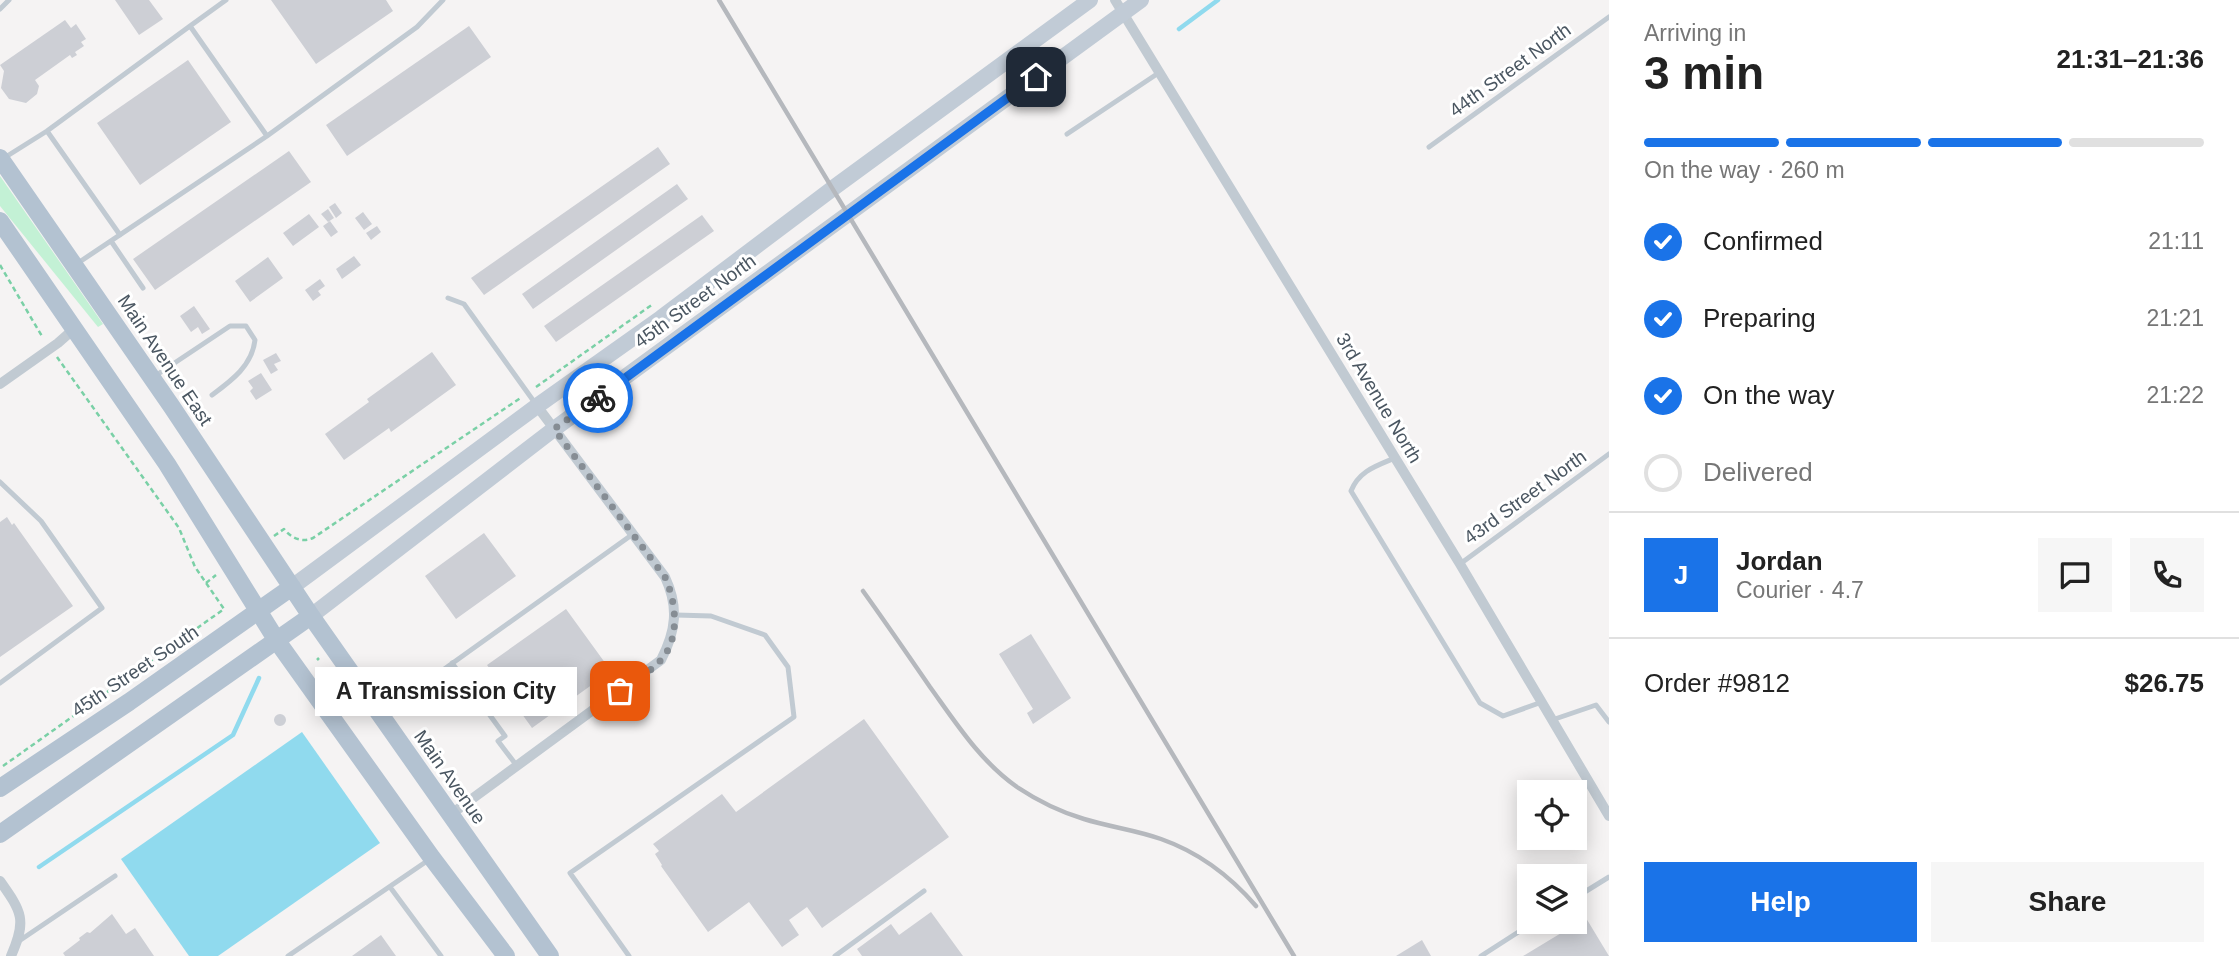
<!DOCTYPE html>
<html lang="en">
<head>
<meta charset="utf-8">
<style>
	:root { --surface:#fff; --page:#f6f6f6; --text:#222; --muted:#767676; --line:#e0e0e0; --accent:#1a73e8 }
	body { margin:0; font-family:Helvetica,sans-serif; background:var(--page); color:var(--text); height:100vh; display:flex; flex-direction:column; font-size:26px; white-space:nowrap }
	* { box-sizing:border-box; margin:0 }
	p { font-size:23px; color:var(--muted) }
	.icon { flex:none; width:38px; height:38px; fill:none; stroke:currentColor; stroke-width:2; stroke-linecap:round; stroke-linejoin:round }
	.map { position:relative; flex:1; overflow:hidden }
	.panel { display:flex; flex-direction:column; background:var(--surface); width:630px }
	.panel>* { flex:none }
	.fabs { position:absolute; left:1517px; top:780px; display:grid; gap:14px }
	.fabs a { display:grid; place-items:center; width:70px; height:70px; border-radius:0px; background:var(--surface); box-shadow:0 4px 18px #0003; font-size:35px }
	.pin { position:absolute; display:grid; place-items:center; width:60px; height:60px; color:#fff; margin:-30px; border-radius:14px; box-shadow:0 4px 10px #0006 }
	.courier { position:absolute; display:grid; place-items:center; width:70px; height:70px; margin:-35px; border:5px solid #1a73e8; border-radius:50%; background:#fff; color:#222; box-shadow:0 2px 9px #0007 }
	.bubble { position:absolute; height:49px; border-radius:0px; background:var(--surface); box-shadow:0 4px 18px #0003; font-size:23px; font-weight:800; line-height:49px; text-align:center }
	.summary em { font-style:normal; font-weight:800 }
	.summary div { display:flex; flex-direction:column-reverse }
	.summary { display:flex; align-items:center; justify-content:space-between; height:119px; padding:0 35px }
	h1 { font-size:46px; font-weight:800; line-height:52px }
	.bar { display:grid; grid-template-columns:repeat(4,1fr); gap:10px 7px; align-content:center; height:84px; padding:0 35px }
	.bar i { height:9px; border-radius:5px; background:var(--line) }
	.bar .current { background:var(--accent) }
	.bar p { grid-column:span 4 }
	.line { display:flex; align-items:center; gap:18px; padding:0 35px; border-top:2px solid var(--line) }
	.line div { flex:1 }
	.round { display:grid; place-items:center; flex:none; width:74px; height:74px; border-radius:0px; background:var(--page) }
	ol { padding:0 35px; list-style:none }
	li { display:flex; align-items:center; gap:21px; height:77px }
	li p { margin-inline-start:auto }
	li .icon { padding:7px; border-radius:50%; background:var(--accent); color:#fff; stroke-width:4 }
	li:last-child { color:var(--muted) }
	li i { width:38px; height:38px; border:4px solid var(--line); border-radius:50% }
	.button { display:flex; gap:14px; margin-top:auto; padding:14px 35px }
	.button a { flex:1; height:80px; border-radius:0px; background:var(--accent); color:#fff; font-size:28px; font-weight:800; line-height:80px; text-align:center }
	.button a+a { background:var(--page); color:var(--text) }
	main { display:flex; flex:1; min-height:0 }
	.map>svg:first-child { display:block }
	.green { fill:#c3f1d5 }
	.water { fill:#90daee }
	.lines { fill:none; stroke-linecap:round; stroke-linejoin:round }
	.stream { stroke:#90daee; stroke-width:4.5 }
	.building { fill:#cdcfd5 }
	.path { stroke:#7ad0a6; stroke-width:2.5; stroke-dasharray:5 3.5; stroke-linecap:butt }
	.lane { stroke:#c1cad2; stroke-width:5 }
	.street { stroke:#c1cad2; stroke-width:10 }
	.secondary { stroke:#c1cbd6; stroke-width:16 }
	.primary { stroke:#b3c2d1; stroke-width:18 }
	.rail { stroke:#b5b8bd; stroke-width:4.5 }
	.done { stroke:#868d94; stroke-width:7; stroke-dasharray:0 12.6 }
	.route { stroke:#1a73e8; stroke-width:9 }
	.labels { text-anchor:middle; dominant-baseline:central; stroke-width:6; stroke-linejoin:round; paint-order:stroke }
	.street-label { font-size:19px; fill:#4a5661; stroke:#fff }
</style>
</head>
<body>
<main>
<div class="map">
<svg width="1609" height="956" viewBox="0 0 1609 956">
	<rect width="100%" height="100%" fill="#f5f3f3"/>
	<path class="green" d="M0,176l103,148 -5,3 -98,-121z"/>
	<path class="water" d="M302,732l78,111 -162,113h-29l-68,-97z"/>
	<g class="lines">
		<path class="stream" d="M1179,29l39,-29
			M39,867l194,-132 26,-57"/>
	</g>
	<path class="building" d="M115,0h34l14,19 -24,16z
		M271,0h115l7,11 -77,53z
		M65,20l6,8 5,-4 10,15 -5,3 3,4 -9,6 2,3 -5,3 -2,-3 -35,25 4,6 -2,8 -11,9 -17,-4 -8,-11 3,-17 -4,-6z
		M469,26l22,31 -144,99 -21,-31z
		M188,60l43,62 -91,63 -43,-62z
		M658,147l12,17 -186,131 -13,-17z
		M289,151l22,31 -156,108 -22,-31z
		M677,184l11,15 -155,110 -11,-15z
		M335,203l7,10 -6,5 -7,-11z
		M328,209l6,9 -6,4 -7,-8z
		M363,212l9,12 -8,6 -9,-12z
		M309,214l10,13 -26,19 -10,-13z
		M702,215l12,16 -158,111 -12,-16z
		M330,221l8,11 -7,5 -8,-11z
		M377,226l4,6 -10,8 -5,-7z
		M354,256l7,9 -19,14 -6,-10z
		M268,257l15,21 -33,24 -15,-21z
		M320,279l5,7 -7,5 3,4 -8,6 -8,-11z
		M194,306l16,23 -8,5 -4,-7 -7,5 -11,-16z
		M432,352l24,33 -65,47 -2,-4 -45,32 -19,-26 44,-32 -2,-3z
		M276,353l5,8 -7,3 4,6 -7,4 -8,-14z
		M261,373l11,17 -16,10 -6,-9 3,-3 -5,-7z
		M7,517l5,8 2,-2 59,83 -73,51v-135z
		M484,533l32,43 -60,43 -31,-43z
		M566,609l45,62 -79,57 -45,-63z
		M1031,634l40,64 -38,26 -6,-11 6,-4 -34,-55z
		M274 720a6 6 0 1 1 12 0a6 6 0 1 1-12 0Z
		M864,719l85,118 -127,91 -15,-21 -18,13 10,15 -17,12 -33,-45 -41,30 -47,-66 1,-1 -7,-11 4,-3 -6,-7 69,-50 14,18z
		M931,912l32,44h-101l-5,-7 34,-25 8,11z
		M112,914l14,20 9,-6 19,28h-89l-2,-3 17,-13 -1,-2 8,-6 3,1z
		M1586,918l23,38h-86z
		M381,935l15,21h-44z
		M1422,940l9,16h-35z"/>
	<g class="lines">
		<path class="path" d="M0,265l43,73
			M536,387l117,-83
			M274,536l10,-7c7,9 18,14 29,9l209,-141
			M206,583l10,-8
			M317,660l2,-2
			M3,766l221,-157 -29,-42 -16,-39 -122,-171"/>
		<path class="lane" d="M0,9l9,-9
			M190,26l36,-26
			M47,131l73,104
			M1067,134l93,-62
			M267,136l150,-109 26,-27
			M1429,147l180,-130
			M4,158l43,-27 143,-105 77,110 -192,129
			M111,241l32,47
			M448,298l16,6 71,99
			M155,376l75,-50h16l9,14c-3,26 -24,41 -43,55
			M1395,458c-19,8 -36,13 -44,33l129,212 23,13 39,-14
			M0,482l41,39 61,87 -102,75
			M1460,564l149,-110
			M452,663l53,73 -7,5 19,25
			M429,680l204,-146
			M1552,720l44,-15 13,17
			M390,887l51,69
			M1575,898l34,-21
			M19,941l96,-65
			M288,956l142,-97
			M629,956l-59,-83 224,-156 -6,-50 -23,-32 -54,-19 -35,-1
			M835,956l89,-65
			M1481,956l53,-34"/>
		<path class="street" d="M1115,0l345,564 149,252
			M0,384l58,-41 17,-15
			M450,815l211,-155c15,-29 18,-53 4,-83l-128,-171
			M0,881c22,31 27,39 11,75"/>
		<path class="secondary" d="M292,587l245,-181 124,-88 175,-132 254,-186
			M311,616l243,-187 587,-429"/>
		<path class="primary" d="M0,158l172,249 139,209 239,340
			M0,221l167,243 110,177 155,217 74,98
			M0,788l129,-86 163,-115
			M0,834l311,-218"/>
		<path class="rail" d="M719,0l575,956
			M863,591c23,32 45,64 67,96 26,36 50,74 87,100 21,14 44,25 67,32 26,8 52,11 77,20 37,13 70,38 95,67"/>
	</g>
	<g class="lines">
		<path class="done" d="M598,398l-44,31 111,148c11,25 16,62 -5,84 -11,12 -27,20 -40,30"/>
		<path class="route" d="M598,398l438,-321"/>
	</g>
	<g class="labels">
		<g class="street-label">
			<text transform="translate(1510 70) rotate(-36)">44th Street North</text>
			<text transform="translate(695 301) rotate(-36)">45th Street North</text>
			<text transform="translate(165 360) rotate(56)">Main Avenue East</text>
			<text transform="translate(1379 398) rotate(59)">3rd Avenue North</text>
			<text transform="translate(1525 497) rotate(-36)">43rd Street North</text>
			<text transform="translate(135 671) rotate(-34)">45th Street South</text>
			<text transform="translate(450 777) rotate(55)">Main Avenue</text>
		</g>
	</g>
</svg>
<div class="fabs">
<a><svg class="icon" aria-label="locate" viewBox="0 0 24 24"><circle cx="12" cy="12" r="6"/><path d="M12 2v4M12 18v4M2 12h4M18 12h4"/></svg></a>
<a><svg class="icon" aria-label="layers" viewBox="0 0 24 24"><path d="M12 4l9 5-9 5-9-5zM3 14l9 5 9-5"/></svg></a>
</div>
<div class="pin" style="left:620px;top:691px;background:#ea580c"><svg class="icon" aria-label="bag" viewBox="0 0 24 24"><path d="M5 8h14l-1 12H6zM9 8a3 3 0 0 1 6 0"/></svg></div>
<div class="pin" style="left:1036px;top:77px;background:#1f2937"><svg class="icon" aria-label="home" viewBox="0 0 24 24"><path d="M3 11l9-7 9 7M6 9v11h12V9"/></svg></div>
<div class="courier" style="left:598px;top:398px"><svg class="icon" aria-label="bike" viewBox="0 0 24 24"><circle cx="6" cy="16" r="4"/><circle cx="18" cy="16" r="4"/><path d="M6 16l4-8h5l3 8M10 8l3 8H6M13 5h3"/></svg></div>
<div class="bubble" style="left:315px;top:667px;width:262px">A Transmission City</div>
</div>
<section class="panel">
<div class="summary"><div><h1>3 min</h1><p>Arriving in</p></div><em>21:31–21:36</em></div>
<div class="bar"><i class="current"></i><i class="current"></i><i class="current"></i><i></i><p>On the way · 260 m</p></div>
<ol>
<li><svg class="icon" aria-label="check" viewBox="0 0 24 24"><path d="M5 12l5 5 9-10"/></svg>Confirmed<p>21:11</p></li>
<li><svg class="icon" aria-label="check" viewBox="0 0 24 24"><path d="M5 12l5 5 9-10"/></svg>Preparing<p>21:21</p></li>
<li><svg class="icon" aria-label="check" viewBox="0 0 24 24"><path d="M5 12l5 5 9-10"/></svg>On the way<p>21:22</p></li>
<li><i></i>Delivered</li>
</ol>
<div class="line" style="height:126px"><b class="round" style="background:var(--accent);color:#fff">J</b><div><b>Jordan</b><p>Courier · 4.7</p></div><a class="round"><svg class="icon" aria-label="chat" viewBox="0 0 24 24"><path d="M4 5h16v11H9l-5 4z"/></svg></a><a class="round"><svg class="icon" aria-label="phone" viewBox="0 0 24 24"><path d="M5 4h4l2 5-3 2q2 4 5 5l2-3 5 2v4C11 20 4 13 5 4z"/></svg></a></div>
<div class="line" style="height:91px"><div>Order #9812</div><b>$26.75</b></div>
<div class="button"><a>Help</a><a>Share</a></div>
</section>
</main>
</body>
</html>
